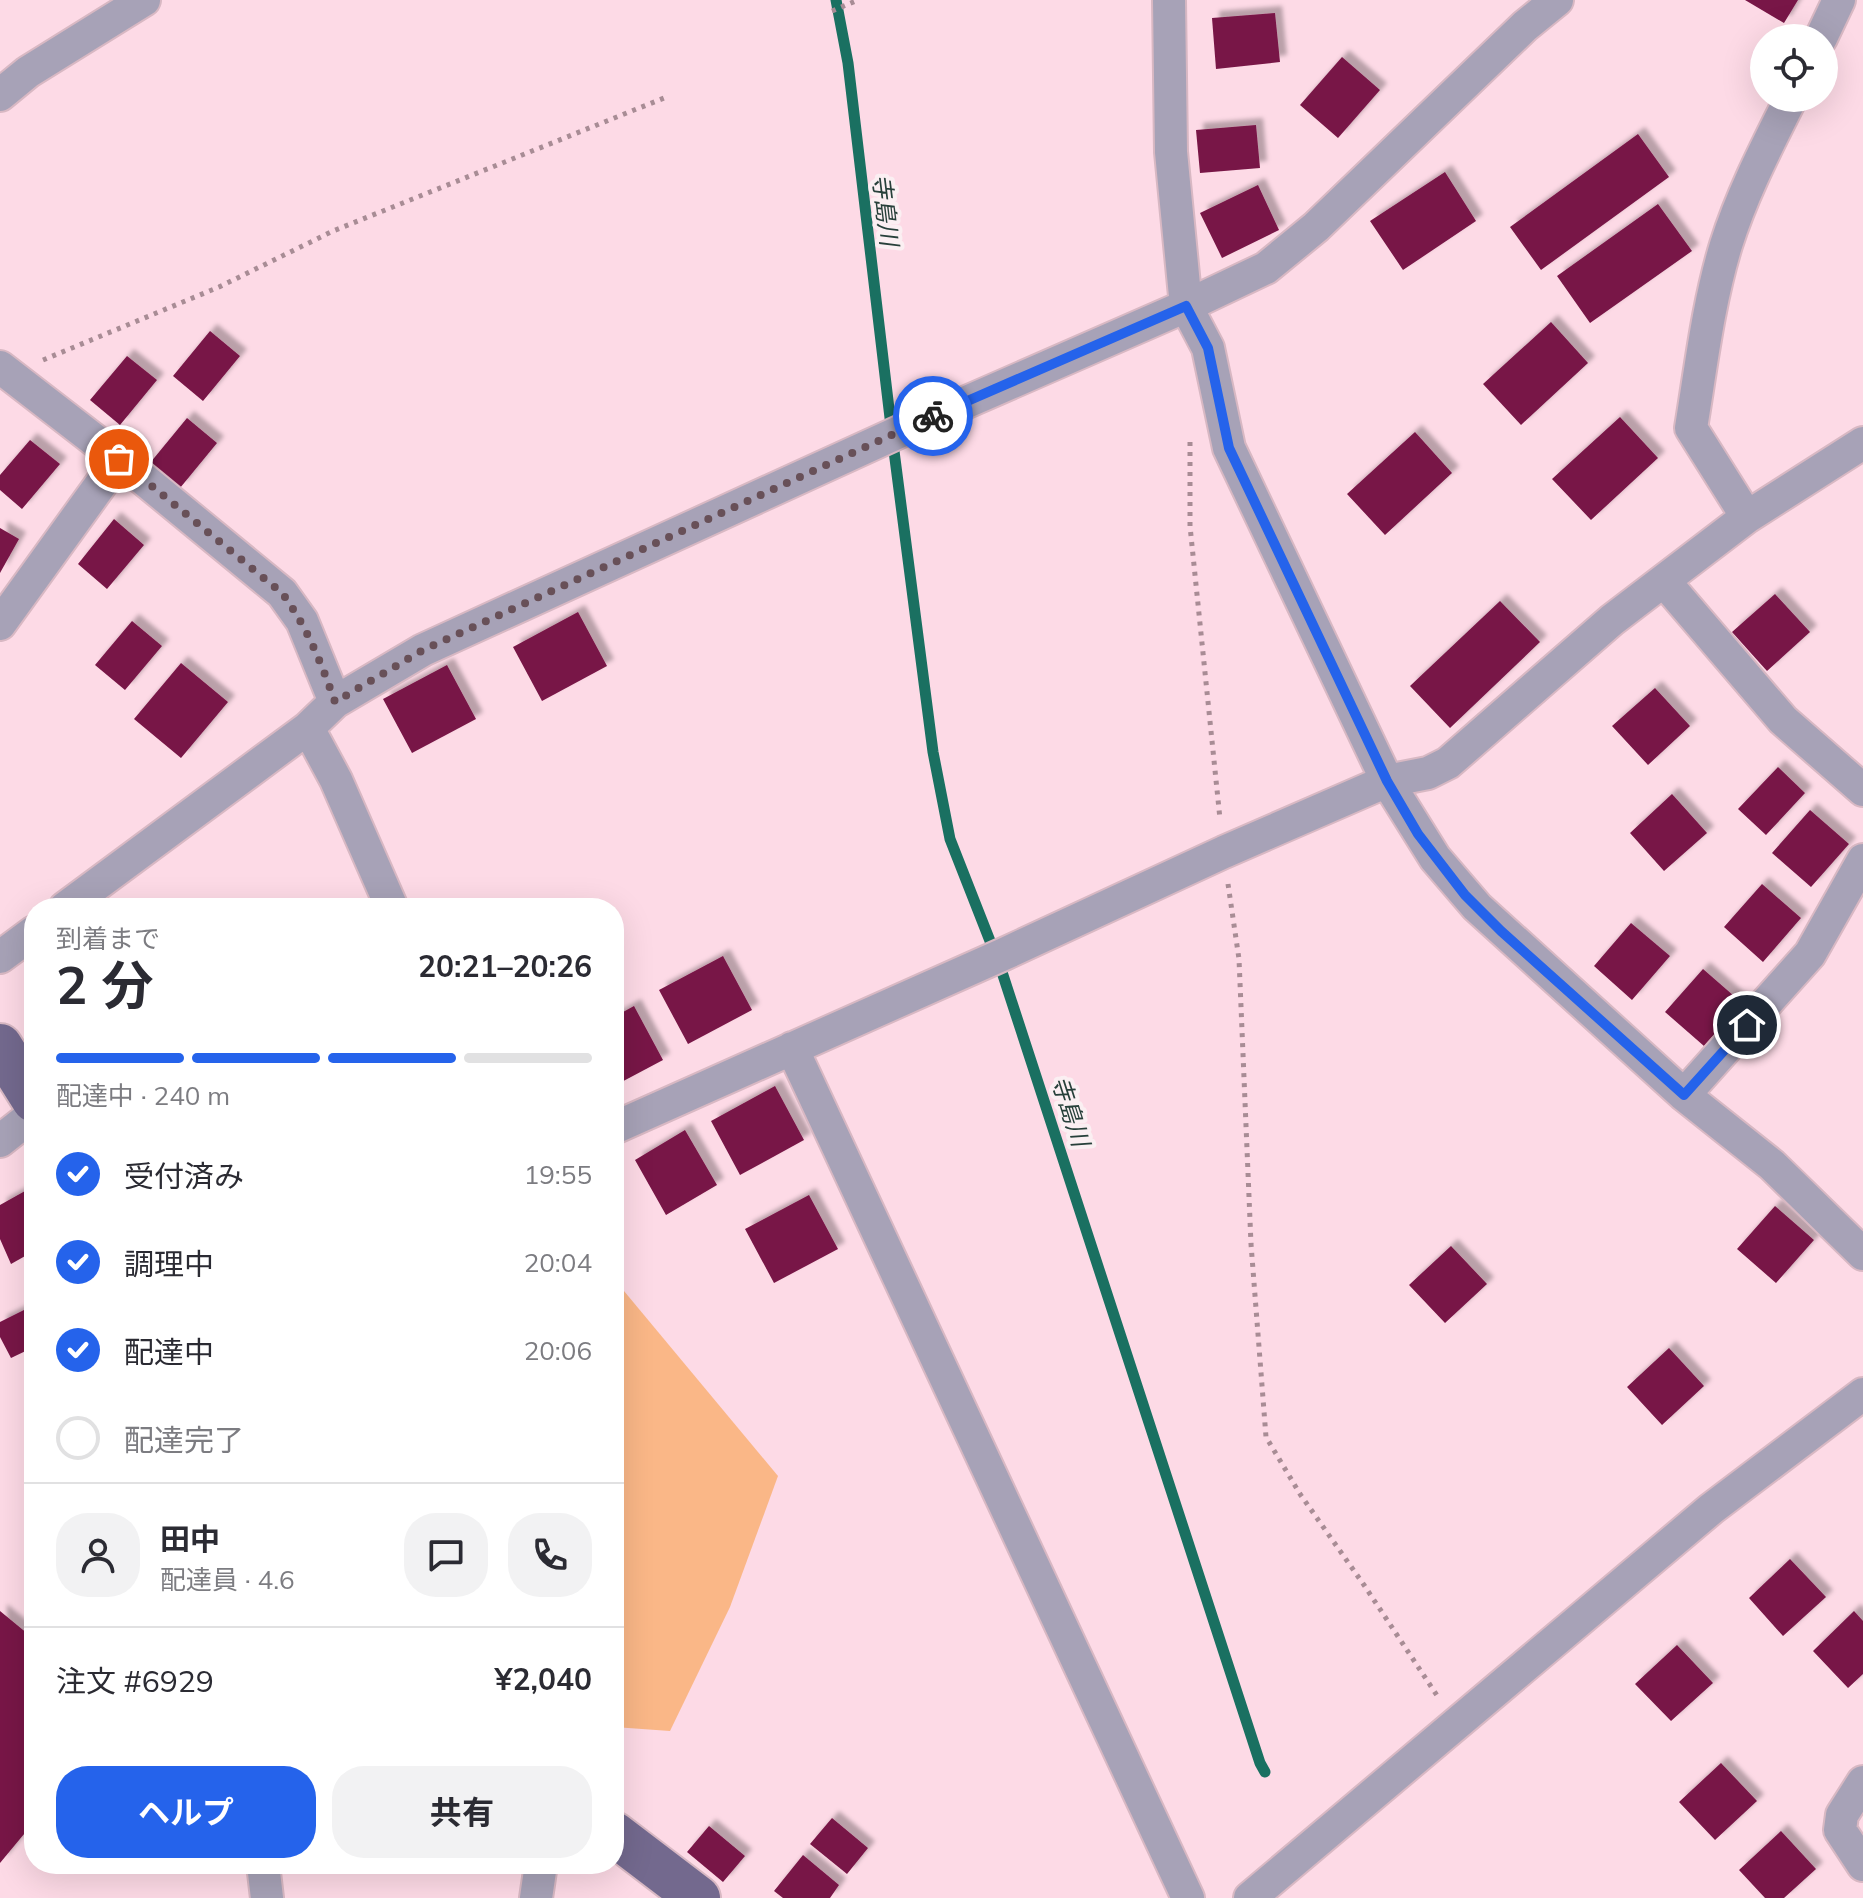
<!DOCTYPE html>
<html lang="ja">
<head>
<meta charset="utf-8">
<style>
	:root { --surface:#fff; --page:#f2f2f3; --text:#2b2b33; --muted:#7c7c81; --line:#e1e1e2; --accent:#2563eb }
	body { margin:0; font-family:Mulish,"Noto Sans JP",sans-serif; background:var(--page); color:var(--text); height:100vh; display:flex; flex-direction:column; font-size:30px; white-space:nowrap }
	* { box-sizing:border-box; margin:0 }
	p { font-size:26px; color:var(--muted) }
	.icon { flex:none; width:44px; height:44px; fill:none; stroke:currentColor; stroke-width:2; stroke-linecap:round; stroke-linejoin:round }
	.map { position:relative; flex:1; overflow:hidden }
	.panel { position:absolute; left:24px; top:898px; width:600px; height:976px; display:flex; flex-direction:column; background:var(--surface); border-radius:32px; box-shadow:0 8px 32px #0002 }
	.panel>* { flex:none }
	.controls { position:absolute; left:1750px; top:24px; display:grid; gap:16px }
	.controls a { display:grid; place-items:center; width:88px; height:88px; border-radius:50%; background:var(--surface); box-shadow:0 8px 32px #0002; font-size:40px }
	.pin { position:absolute; display:grid; place-items:center; width:68px; height:68px; color:#fff; margin:-34px; border:4px solid #fff; border-radius:50%; box-shadow:0 2px 8px #0007 }
	.courier { position:absolute; display:grid; place-items:center; width:80px; height:80px; margin:-40px; border:6px solid #2563eb; border-radius:50%; background:#fff; color:#222; box-shadow:0 2px 10px #0007 }
	.summary em { font-style:normal; font-weight:700 }
	.summary div { display:flex; flex-direction:column-reverse }
	.summary { display:flex; align-items:center; justify-content:space-between; height:136px; padding:0 32px }
	h1 { font-size:52px; font-weight:700; line-height:60px }
	.bar { display:grid; grid-template-columns:repeat(4,1fr); gap:12px 8px; align-content:center; height:96px; padding:0 32px }
	.bar i { height:10px; border-radius:6px; background:var(--line) }
	.bar .on { background:var(--accent) }
	.bar p { grid-column:span 4 }
	.line { display:flex; align-items:center; gap:20px; padding:0 32px; border-top:2px solid var(--line) }
	.line div { flex:1 }
	.round { display:grid; place-items:center; flex:none; width:84px; height:84px; border-radius:32px; background:var(--page) }
	ol { padding:0 32px; list-style:none }
	li { display:flex; align-items:center; gap:24px; height:88px }
	li p { margin-inline-start:auto }
	li .icon { padding:8px; border-radius:50%; background:var(--accent); color:#fff; stroke-width:4 }
	li:last-child { color:var(--muted) }
	li i { width:44px; height:44px; border:4px solid var(--line); border-radius:50% }
	.cta { display:flex; gap:16px; margin-top:auto; padding:16px 32px }
	.cta a { flex:1; height:92px; border-radius:32px; background:var(--accent); color:#fff; font-size:32px; font-weight:700; line-height:92px; text-align:center }
	.cta a+a { background:var(--page); color:var(--text) }
	.map>svg:first-child { display:block }
	.green { fill:#fab787 }
	.lines { fill:none; stroke-linecap:round; stroke-linejoin:round }
	.stream { stroke:#1a7061; stroke-width:11 }
	.building { fill:#781546; filter:url(#shadow) }
	.street-casing { stroke:#d8b8c3; stroke-width:36 }
	.primary-casing { stroke:#d8b8c3; stroke-width:48 }
	.path { stroke:#a88c95; stroke-width:5; stroke-dasharray:4 6; stroke-linecap:butt }
	.street { stroke:#a7a2b7; stroke-width:32 }
	.primary { stroke:#73698e; stroke-width:44 }
	.done { stroke:#685058; stroke-width:8; stroke-dasharray:0 14.4 }
	.route { stroke:#2563eb; stroke-width:10 }
	.labels { text-anchor:middle; dominant-baseline:central; stroke-width:8; stroke-linejoin:round; paint-order:stroke }
	.water-label { font-size:24px; font-style:italic; fill:#27403a; stroke:#fbeff2 }
</style>
</head>
<body>
<div class="map">
<svg width="1863" height="1898" viewBox="0 0 1863 1898">
	<defs>
		<filter id="shadow"><feDropShadow dx="7" dy="-7" stdDeviation="2" flood-color="#0004"/></filter>
	</defs>
	<rect width="100%" height="100%" fill="#fddae6"/>
	<path class="green" d="M614,1279l164,197 -48,131 -60,124 -56,-4z"/>
	<g class="lines">
		<path class="stream" d="M836,0l12,63 43,363
			M894,451l39,301 17,87 51,130 259,794 5,9"/>
	</g>
	<path class="building" d="M1745,0h53l-14,23z
		M1275,13l5,49 -64,7 -4,-51z
		M1342,57l38,33 -42,48 -38,-33z
		M1256,125l4,43 -60,5 -4,-43z
		M1638,134l31,43 -128,93 -31,-43z
		M1445,172l31,49 -73,49 -33,-49z
		M1258,185l21,45 -57,28 -22,-45z
		M1658,204l34,47 -102,72 -33,-47z
		M1551,322l37,41 -67,62 -38,-41z
		M210,331l30,25 -37,45 -30,-25z
		M127,356l30,24 -37,45 -30,-25z
		M1620,417l38,41 -67,62 -39,-41z
		M187,418l30,25 -37,45 -30,-25z
		M1415,432l37,41 -67,62 -38,-41z
		M30,440l30,24 -38,45 -22,-19v-15z
		M114,519l30,26 -37,44 -29,-25z
		M0,528l19,11 -19,34z
		M1775,594l35,38 -43,39 -35,-39z
		M1500,601l40,41 -90,86 -40,-42z
		M578,612l29,54 -65,35 -29,-54z
		M132,621l30,25 -37,44 -30,-25z
		M181,663l47,39 -47,56 -47,-39z
		M447,665l29,54 -64,34 -29,-54z
		M1655,688l35,38 -42,39 -36,-39z
		M1778,767l27,26 -39,42 -28,-26z
		M1672,794l35,39 -43,38 -34,-38z
		M1810,810l39,34 -38,43 -39,-34z
		M1762,884l39,34 -38,44 -39,-35z
		M1631,923l39,33 -38,44 -38,-34z
		M723,956l29,54 -64,34 -29,-54z
		M1703,969l39,34 -38,43 -39,-34z
		M34,985v24l-10,-18z
		M634,1006l29,54 -49,26v-69z
		M775,1086l29,54 -64,35 -29,-54z
		M685,1130l32,55 -51,30 -31,-55z
		M34,1186v65l-23,13 -11,-25v-34z
		M809,1195l29,54 -64,34 -29,-54z
		M1775,1206l39,34 -38,43 -39,-34z
		M1451,1246l36,38 -42,39 -36,-38z
		M34,1305v42l-23,11 -11,-21v-15z
		M1669,1348l35,38 -42,39 -35,-38z
		M1790,1559l36,38 -43,39 -34,-38z
		M0,1611l34,28v183l-34,41z
		M1854,1611l9,10v53l-15,14 -35,-37z
		M1677,1645l36,38 -42,38 -36,-37z
		M1721,1763l36,38 -42,39 -36,-38z
		M832,1818l36,30 -21,26 -37,-30z
		M709,1826l36,30 -22,26 -36,-30z
		M1781,1831l35,38 -32,29h-19l-26,-28z
		M803,1855l36,30 -9,13h-47l-9,-7z"/>
	<g class="lines">
		<defs>
			<path id="street" d="M1169,0l2,152 15,154 22,42 21,100 158,333 48,77 42,49 207,188 88,70 91,89
				M1821,38l18,-38
				M0,95l28,-23 116,-72
				M0,367l119,92 163,134 20,28 33,81
				M1747,517l-56,-89c10,-61 17,-124 35,-183 16,-51 41,-99 65,-147
				M1664,581l119,139 80,70
				M0,624l119,-165
				M308,728l28,52 56,128
				M65,908l243,-180 27,-26 88,-52 498,-228 265,-116 80,-38 50,-41 209,-201 32,-26
				M0,957l34,-25
				M792,1048l396,850
				M1684,1095l126,-141 53,-94
				M614,1128l390,-174 220,-102 163,-71 41,-8 20,-10 164,-143 135,-103 116,-74
				M0,1141l34,-27
				M1863,1782l-21,33 -2,15 23,35
				M263,1864l4,34
				M536,1898l5,-34
				M1250,1898l461,-389 152,-115"/>
			<path id="primary" d="M0,1046l34,54
				M614,1834l84,64"/>
		</defs>
		<use href="#street" class="street-casing"/>
		<use href="#primary" class="primary-casing"/>
		<path class="path" d="M832,11l26,-11
			M43,360l176,-73 114,-56 336,-135
			M1190,442v84l30,293
			M1228,884l11,75 12,285 15,193 34,57 64,91 74,112"/>
		<use href="#street" class="street"/>
		<use href="#primary" class="primary"/>
	</g>
	<g class="lines">
		<path class="done" d="M119,459l163,134c25,34 39,69 53,109l88,-52 510,-234"/>
		<path class="route" d="M933,416l253,-110 22,42 21,100 158,333 31,53 47,61 36,36 183,164 63,-70"/>
	</g>
	<g class="labels">
		<g class="water-label">
			<text transform="translate(886 210) rotate(83)">寺島川</text>
			<text transform="translate(1071 1111) rotate(72)">寺島川</text>
		</g>
	</g>
</svg>
<div class="controls">
<a><svg class="icon" aria-label="locate" viewBox="0 0 24 24"><circle cx="12" cy="12" r="6"/><path d="M12 2v4M12 18v4M2 12h4M18 12h4"/></svg></a>
</div>
<div class="pin" style="left:119px;top:459px;background:#ea580c"><svg class="icon" aria-label="bag" viewBox="0 0 24 24"><path d="M5 8h14l-1 12H6zM9 8a3 3 0 0 1 6 0"/></svg></div>
<div class="pin" style="left:1747px;top:1025px;background:#1f2937"><svg class="icon" aria-label="home" viewBox="0 0 24 24"><path d="M3 11l9-7 9 7M6 9v11h12V9"/></svg></div>
<div class="courier" style="left:933px;top:416px"><svg class="icon" aria-label="bike" viewBox="0 0 24 24"><circle cx="6" cy="16" r="4"/><circle cx="18" cy="16" r="4"/><path d="M6 16l4-8h5l3 8M10 8l3 8H6M13 5h3"/></svg></div>
<section class="panel">
<div class="summary"><div><h1>2 分</h1><p>到着まで</p></div><em>20:21–20:26</em></div>
<div class="bar"><i class="on"></i><i class="on"></i><i class="on"></i><i></i><p>配達中 · 240 m</p></div>
<ol>
<li><svg class="icon" aria-label="check" viewBox="0 0 24 24"><path d="M5 12l5 5 9-10"/></svg>受付済み<p>19:55</p></li>
<li><svg class="icon" aria-label="check" viewBox="0 0 24 24"><path d="M5 12l5 5 9-10"/></svg>調理中<p>20:04</p></li>
<li><svg class="icon" aria-label="check" viewBox="0 0 24 24"><path d="M5 12l5 5 9-10"/></svg>配達中<p>20:06</p></li>
<li><i></i>配達完了</li>
</ol>
<div class="line" style="height:144px"><a class="round"><svg class="icon" aria-label="person" viewBox="0 0 24 24"><circle cx="12" cy="8" r="4"/><path d="M4 21q1-7 8-7t8 7"/></svg></a><div><b>田中</b><p>配達員 · 4.6</p></div><a class="round"><svg class="icon" aria-label="chat" viewBox="0 0 24 24"><path d="M4 5h16v11H9l-5 4z"/></svg></a><a class="round"><svg class="icon" aria-label="phone" viewBox="0 0 24 24"><path d="M5 4h4l2 5-3 2q2 4 5 5l2-3 5 2v4C11 20 4 13 5 4z"/></svg></a></div>
<div class="line" style="height:104px"><div>注文 #6929</div><b>¥2,040</b></div>
<div class="cta"><a>ヘルプ</a><a>共有</a></div>
</section>
</div>
</body>
</html>
